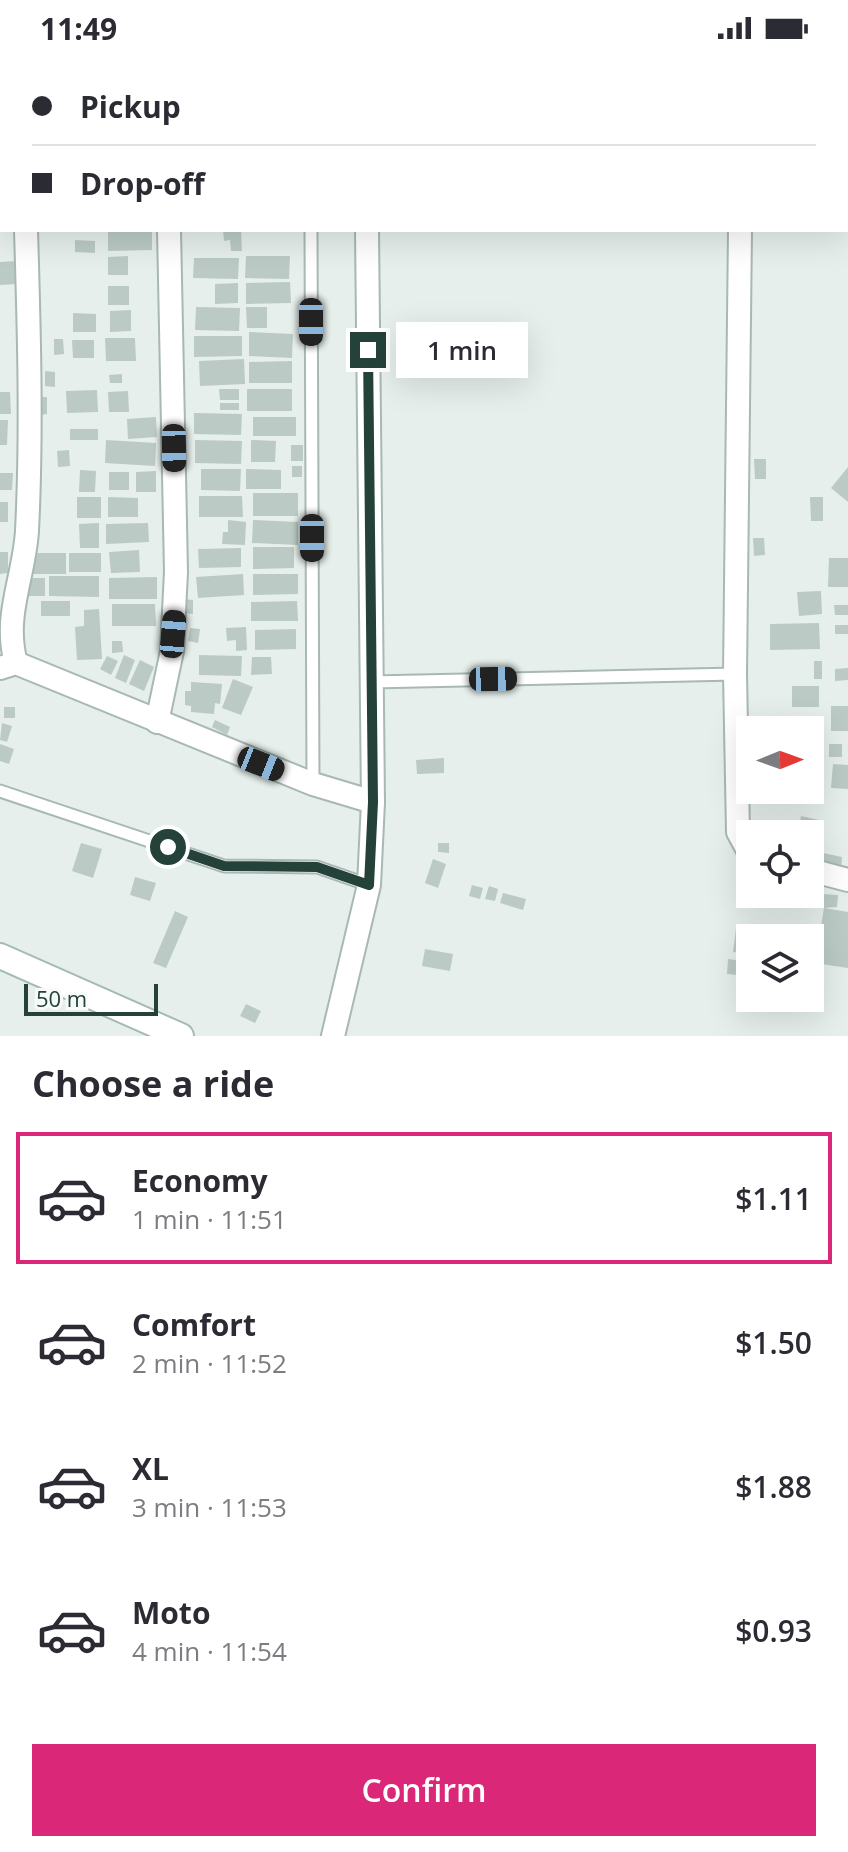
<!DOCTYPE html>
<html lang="en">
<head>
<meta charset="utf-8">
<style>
  :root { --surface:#fff; --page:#f7f7f7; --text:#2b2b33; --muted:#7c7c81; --line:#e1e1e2; --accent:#db2777 }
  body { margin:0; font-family:"Open Sans",sans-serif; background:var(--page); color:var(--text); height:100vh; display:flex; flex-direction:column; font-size:30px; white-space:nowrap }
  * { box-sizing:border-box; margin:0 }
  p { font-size:26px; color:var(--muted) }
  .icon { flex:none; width:44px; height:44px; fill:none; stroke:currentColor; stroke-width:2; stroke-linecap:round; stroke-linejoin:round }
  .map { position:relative; height:980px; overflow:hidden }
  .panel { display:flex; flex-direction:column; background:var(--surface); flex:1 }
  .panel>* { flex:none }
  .top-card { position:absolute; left:0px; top:0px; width:848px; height:176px; box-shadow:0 8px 32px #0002; display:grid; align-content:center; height:176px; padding:0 32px; background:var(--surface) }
  .needle { width:52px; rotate:89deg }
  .tools { position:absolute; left:736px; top:660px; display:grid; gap:16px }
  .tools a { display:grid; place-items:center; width:88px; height:88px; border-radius:0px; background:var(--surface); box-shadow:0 8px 32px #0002; font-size:40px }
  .scale { position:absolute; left:24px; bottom:20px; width:134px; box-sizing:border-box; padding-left:8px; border:4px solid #24423a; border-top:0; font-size:22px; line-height:28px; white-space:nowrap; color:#24423a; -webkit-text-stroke:6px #f7fbf9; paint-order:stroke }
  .end { position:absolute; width:36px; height:36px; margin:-18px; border:10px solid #24423a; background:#fff; box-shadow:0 0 0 4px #fff }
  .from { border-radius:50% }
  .bubble { position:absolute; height:56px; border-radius:0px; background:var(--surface); box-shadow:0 8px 32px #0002; font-size:26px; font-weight:600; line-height:56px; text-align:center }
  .car { position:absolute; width:24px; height:48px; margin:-24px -12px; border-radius:10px; box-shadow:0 0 6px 2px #0007; background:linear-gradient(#222 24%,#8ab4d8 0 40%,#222 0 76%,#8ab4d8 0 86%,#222 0) }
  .top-card b { display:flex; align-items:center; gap:28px; height:76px; font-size:30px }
  .top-card b+b { border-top:2px solid var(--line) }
  .top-card i { width:20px; height:20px; background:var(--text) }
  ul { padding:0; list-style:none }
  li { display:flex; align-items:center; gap:24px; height:132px; margin:0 16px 12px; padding:0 16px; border:4px solid transparent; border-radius:0px }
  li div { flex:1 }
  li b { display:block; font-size:30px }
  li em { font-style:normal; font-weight:600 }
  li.current { border-color:var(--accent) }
  li>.icon { width:72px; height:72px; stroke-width:1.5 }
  h2 { padding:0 32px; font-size:36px; line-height:96px }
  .button { display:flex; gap:16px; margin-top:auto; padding:16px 32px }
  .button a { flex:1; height:92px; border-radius:0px; background:var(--accent); color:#fff; font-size:32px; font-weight:600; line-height:92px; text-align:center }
  .status { display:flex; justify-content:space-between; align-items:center; height:56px; padding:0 40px; background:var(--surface); direction:ltr }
  .status svg { height:22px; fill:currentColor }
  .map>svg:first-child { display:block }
  .building { fill:#bbcac4 }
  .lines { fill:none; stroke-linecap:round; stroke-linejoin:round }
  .service-casing { stroke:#a8b8b2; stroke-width:15 }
  .minor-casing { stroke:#a8b8b2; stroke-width:26 }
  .secondary-casing { stroke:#a4bbb3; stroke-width:28 }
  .service { stroke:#fff; stroke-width:11 }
  .minor { stroke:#fff; stroke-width:22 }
  .secondary { stroke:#fff; stroke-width:24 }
  .route { stroke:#24423a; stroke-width:10 }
</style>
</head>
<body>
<div class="status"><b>11:49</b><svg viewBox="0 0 49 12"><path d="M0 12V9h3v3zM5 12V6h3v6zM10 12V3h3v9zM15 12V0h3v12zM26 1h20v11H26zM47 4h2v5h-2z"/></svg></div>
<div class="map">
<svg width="848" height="980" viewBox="0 0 848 980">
  <rect width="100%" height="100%" fill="#e6efeb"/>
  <g class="building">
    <polygon points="108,174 152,174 152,194 108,195"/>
    <polygon points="223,174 241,174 242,195 231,195 230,184 224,185"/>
    <polygon points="75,184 95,185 95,197 75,196"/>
    <polygon points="128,200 128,219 108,219 108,201"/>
    <polygon points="246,200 290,200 289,223 245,222"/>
    <polygon points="194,202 239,202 238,223 193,222"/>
    <polygon points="16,205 17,228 0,229 0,206"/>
    <polygon points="290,226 291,247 246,248 246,227"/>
    <polygon points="238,227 238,247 215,248 215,228"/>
    <rect x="108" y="230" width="21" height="19"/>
    <polygon points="196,251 240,252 239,275 195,274"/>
    <polygon points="246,251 267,251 267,272 247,272"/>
    <polygon points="131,254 131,275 110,276 110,255"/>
    <polygon points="73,257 96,258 96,276 73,276"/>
    <polygon points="249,276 293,278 292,302 249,300"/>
    <polygon points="194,280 242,280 242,300 194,301"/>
    <polygon points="105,282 135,282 136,305 106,305"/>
    <polygon points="54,283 63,283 64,298 54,299"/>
    <polygon points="72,284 94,284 94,302 73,302"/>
    <polygon points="244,303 245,328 200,330 199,305"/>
    <polygon points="292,305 292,327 249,327 249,306"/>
    <polygon points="45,315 55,316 55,331 45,330"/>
    <polygon points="122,318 122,327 110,327 109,319"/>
    <polygon points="219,333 239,333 239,344 220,344"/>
    <rect x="247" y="333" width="45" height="22"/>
    <polygon points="97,334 98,356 67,357 66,335"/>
    <polygon points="128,335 129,356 109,356 108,336"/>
    <polygon points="0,336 10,336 11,358 0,358"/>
    <polygon points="40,341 47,341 47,358 41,359"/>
    <rect x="220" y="347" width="19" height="7"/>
    <polygon points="194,357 242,358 241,379 194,378"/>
    <polygon points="156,361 157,381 128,383 127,363"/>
    <rect x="253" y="361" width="43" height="19"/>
    <polygon points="0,364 8,364 7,389 0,389"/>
    <rect x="70" y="373" width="28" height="11"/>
    <polygon points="106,384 156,387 155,410 105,407"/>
    <polygon points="195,384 242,385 241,408 195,407"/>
    <polygon points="251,384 276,385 275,406 251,406"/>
    <rect x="291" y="389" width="12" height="16"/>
    <polygon points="69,394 70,410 58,411 57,395"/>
    <polygon points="754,403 766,403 766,423 755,423"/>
    <rect x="292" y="410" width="10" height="11"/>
    <polygon points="848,411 848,446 831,432"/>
    <polygon points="201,413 241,413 240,435 201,434"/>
    <polygon points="246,413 281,414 281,433 246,433"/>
    <polygon points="80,414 96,415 95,436 79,436"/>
    <polygon points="156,415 156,436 136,436 136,416"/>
    <rect x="109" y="416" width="20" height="18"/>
    <polygon points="0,417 13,417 12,434 0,434"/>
    <rect x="253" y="437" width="45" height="23"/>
    <polygon points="199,440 242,440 243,461 199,461"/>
    <rect x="77" y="441" width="24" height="21"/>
    <polygon points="108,441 138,442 138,461 108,461"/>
    <polygon points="810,441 823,441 823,465 811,465"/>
    <rect x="0" y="446" width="8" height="20"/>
    <polygon points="228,464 246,466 245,489 222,488 223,476 228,476"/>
    <polygon points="253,464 298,466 298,489 252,487"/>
    <polygon points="99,467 99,492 80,492 79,468"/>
    <polygon points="148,467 149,486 106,488 106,468"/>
    <polygon points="753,482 764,482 765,499 754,500"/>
    <polygon points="253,491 294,491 294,512 253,513"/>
    <polygon points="241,492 241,511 199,512 198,493"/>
    <polygon points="139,494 140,516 111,517 109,496"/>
    <polygon points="0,496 8,496 8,517 0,518"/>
    <rect x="32" y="497" width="34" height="21"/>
    <rect x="69" y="497" width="32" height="19"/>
    <polygon points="829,502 848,502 848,531 828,531"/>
    <polygon points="243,518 244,539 198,542 196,521"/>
    <polygon points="253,518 298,518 298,538 253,539"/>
    <polygon points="49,520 99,520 99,541 49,540"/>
    <polygon points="157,521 157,543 109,543 109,522"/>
    <rect x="29" y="522" width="16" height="18"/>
    <polygon points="821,535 822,558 799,560 797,536"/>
    <polygon points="183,543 193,544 193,558 183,557"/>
    <rect x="41" y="545" width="29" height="15"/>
    <polygon points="297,545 298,565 251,565 251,546"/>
    <polygon points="112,548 155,548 156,570 112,570"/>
    <polygon points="834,549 848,549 848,559 835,559"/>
    <polygon points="99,553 102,603 77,604 75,571 84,570 84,554"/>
    <polygon points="819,567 820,593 770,594 770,568"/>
    <rect x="835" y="569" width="13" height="9"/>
    <polygon points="246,571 247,594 236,595 236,584 227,585 226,572"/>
    <polygon points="190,572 200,573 198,587 188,585"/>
    <polygon points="296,573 296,593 255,594 255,574"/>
    <polygon points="112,585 122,585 123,596 112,597"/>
    <polygon points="124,599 135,604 126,627 115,622"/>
    <polygon points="199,599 242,600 241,620 199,619"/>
    <polygon points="107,600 118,605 111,619 100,613"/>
    <polygon points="252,601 271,601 272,618 251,619"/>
    <polygon points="140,604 154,611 144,635 129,628"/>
    <rect x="814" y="605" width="8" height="18"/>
    <polygon points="848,612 848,624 835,625 835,613"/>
    <polygon points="233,623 253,631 241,659 222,652"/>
    <polygon points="191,626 222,628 220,648 215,647 214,658 191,656 191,650 185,649 185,635 191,635"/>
    <rect x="792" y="630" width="27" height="21"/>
    <rect x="831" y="650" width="17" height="25"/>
    <rect x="4" y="651" width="11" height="11"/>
    <polygon points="799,662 822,662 822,685 810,685 810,674 799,674"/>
    <polygon points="215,664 230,671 227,679 212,671"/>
    <polygon points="2,667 12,670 7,686 0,684"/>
    <polygon points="0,688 14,693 9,708 0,705"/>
    <rect x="829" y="688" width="13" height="13"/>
    <polygon points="444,702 444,717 417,718 416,704"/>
    <polygon points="833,708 848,709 848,733 831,732"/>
    <polygon points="801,760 819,764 813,797 810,796 810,778 798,778"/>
    <polygon points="81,787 102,793 93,822 72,815"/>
    <polygon points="438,787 449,787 449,797 438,796"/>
    <polygon points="823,797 842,801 841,812 821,809"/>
    <polygon points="433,803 446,808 438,832 425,827"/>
    <polygon points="135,821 156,827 150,845 130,839"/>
    <polygon points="472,829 483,832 480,843 469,840"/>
    <polygon points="489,830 498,833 495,845 485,843"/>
    <polygon points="503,837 526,843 523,854 500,847"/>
    <polygon points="804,838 820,838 819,848 803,847"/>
    <polygon points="822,838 838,839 837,851 824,852 848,856 848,912 815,907 824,852"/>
    <polygon points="175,855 188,861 166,912 153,907"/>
    <polygon points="736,872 761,875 760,882 750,882 750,898 733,896"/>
    <polygon points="425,893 453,898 450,915 422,910"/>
    <polygon points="728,903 750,906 750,920 727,918"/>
    <polygon points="246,948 261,955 255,967 240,960"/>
  </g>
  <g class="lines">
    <g class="service-casing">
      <g id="service">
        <polyline points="311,0 311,2"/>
        <polyline points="311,174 313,728"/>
        <polyline points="372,626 735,618"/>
        <polyline points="0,735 224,810 317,811 369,829"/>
      </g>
    </g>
    <g class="minor-casing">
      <g id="minor">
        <polyline points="21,0 21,2"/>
        <polyline points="166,0 167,2"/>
        <polyline points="366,2 366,0"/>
        <polyline points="741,2 741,0"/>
        <polyline points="740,174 735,618 738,776 750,798"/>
        <path d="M16,607C3,560 24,522 27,475C32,375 29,274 26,174"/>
        <polyline points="0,612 16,607 313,728 373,746"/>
        <polyline points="157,666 172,595 176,516 169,174"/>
        <polyline points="810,814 848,824"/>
        <polyline points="333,980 369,829 373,746 367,174"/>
      </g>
    </g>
    <g class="secondary-casing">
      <polyline id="secondary" points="0,900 181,980"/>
    </g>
    <use href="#service" class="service"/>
    <use href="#minor" class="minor"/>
    <use href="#secondary" class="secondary"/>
  </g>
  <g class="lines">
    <polyline class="route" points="168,791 224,810 317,811 369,829 373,746 368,294"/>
  </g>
</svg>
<div class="tools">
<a><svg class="needle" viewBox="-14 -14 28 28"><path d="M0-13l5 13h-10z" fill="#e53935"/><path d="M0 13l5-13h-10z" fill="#7c7c81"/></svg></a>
<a><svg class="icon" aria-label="locate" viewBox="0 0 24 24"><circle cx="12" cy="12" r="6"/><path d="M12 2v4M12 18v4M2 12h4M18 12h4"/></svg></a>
<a><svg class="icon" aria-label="layers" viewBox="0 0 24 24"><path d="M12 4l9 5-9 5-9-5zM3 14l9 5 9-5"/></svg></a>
</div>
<div class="scale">50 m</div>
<i class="end from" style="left:168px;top:791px"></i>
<i class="end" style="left:368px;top:294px"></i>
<div class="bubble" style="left:396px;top:266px;width:132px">1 min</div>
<i class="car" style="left:311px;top:266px;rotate:180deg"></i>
<i class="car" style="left:174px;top:392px;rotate:179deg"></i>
<i class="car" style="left:312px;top:482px;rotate:180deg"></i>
<i class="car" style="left:173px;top:578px;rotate:5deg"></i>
<i class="car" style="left:493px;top:623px;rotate:89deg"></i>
<i class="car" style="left:261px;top:708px;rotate:112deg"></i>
<div class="top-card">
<b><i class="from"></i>Pickup</b>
<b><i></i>Drop-off</b>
</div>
</div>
<section class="panel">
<h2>Choose a ride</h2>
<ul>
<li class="current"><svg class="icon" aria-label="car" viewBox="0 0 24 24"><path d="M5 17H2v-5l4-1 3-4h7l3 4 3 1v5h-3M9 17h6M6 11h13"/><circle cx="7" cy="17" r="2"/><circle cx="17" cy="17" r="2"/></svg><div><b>Economy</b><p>1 min · 11:51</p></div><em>$1.11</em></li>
<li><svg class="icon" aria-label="car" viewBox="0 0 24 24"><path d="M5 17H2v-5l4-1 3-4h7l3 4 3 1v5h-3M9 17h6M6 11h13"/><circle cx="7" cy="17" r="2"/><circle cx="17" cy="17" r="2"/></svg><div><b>Comfort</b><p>2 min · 11:52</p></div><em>$1.50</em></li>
<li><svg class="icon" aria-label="car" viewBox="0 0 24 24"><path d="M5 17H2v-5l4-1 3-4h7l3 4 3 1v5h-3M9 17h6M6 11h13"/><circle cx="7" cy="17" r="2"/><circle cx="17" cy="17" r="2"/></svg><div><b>XL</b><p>3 min · 11:53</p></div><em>$1.88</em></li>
<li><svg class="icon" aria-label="car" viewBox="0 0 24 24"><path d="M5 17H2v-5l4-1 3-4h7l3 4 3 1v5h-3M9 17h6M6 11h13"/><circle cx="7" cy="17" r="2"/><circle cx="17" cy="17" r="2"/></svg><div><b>Moto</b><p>4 min · 11:54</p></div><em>$0.93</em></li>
</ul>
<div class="button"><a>Confirm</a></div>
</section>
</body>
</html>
